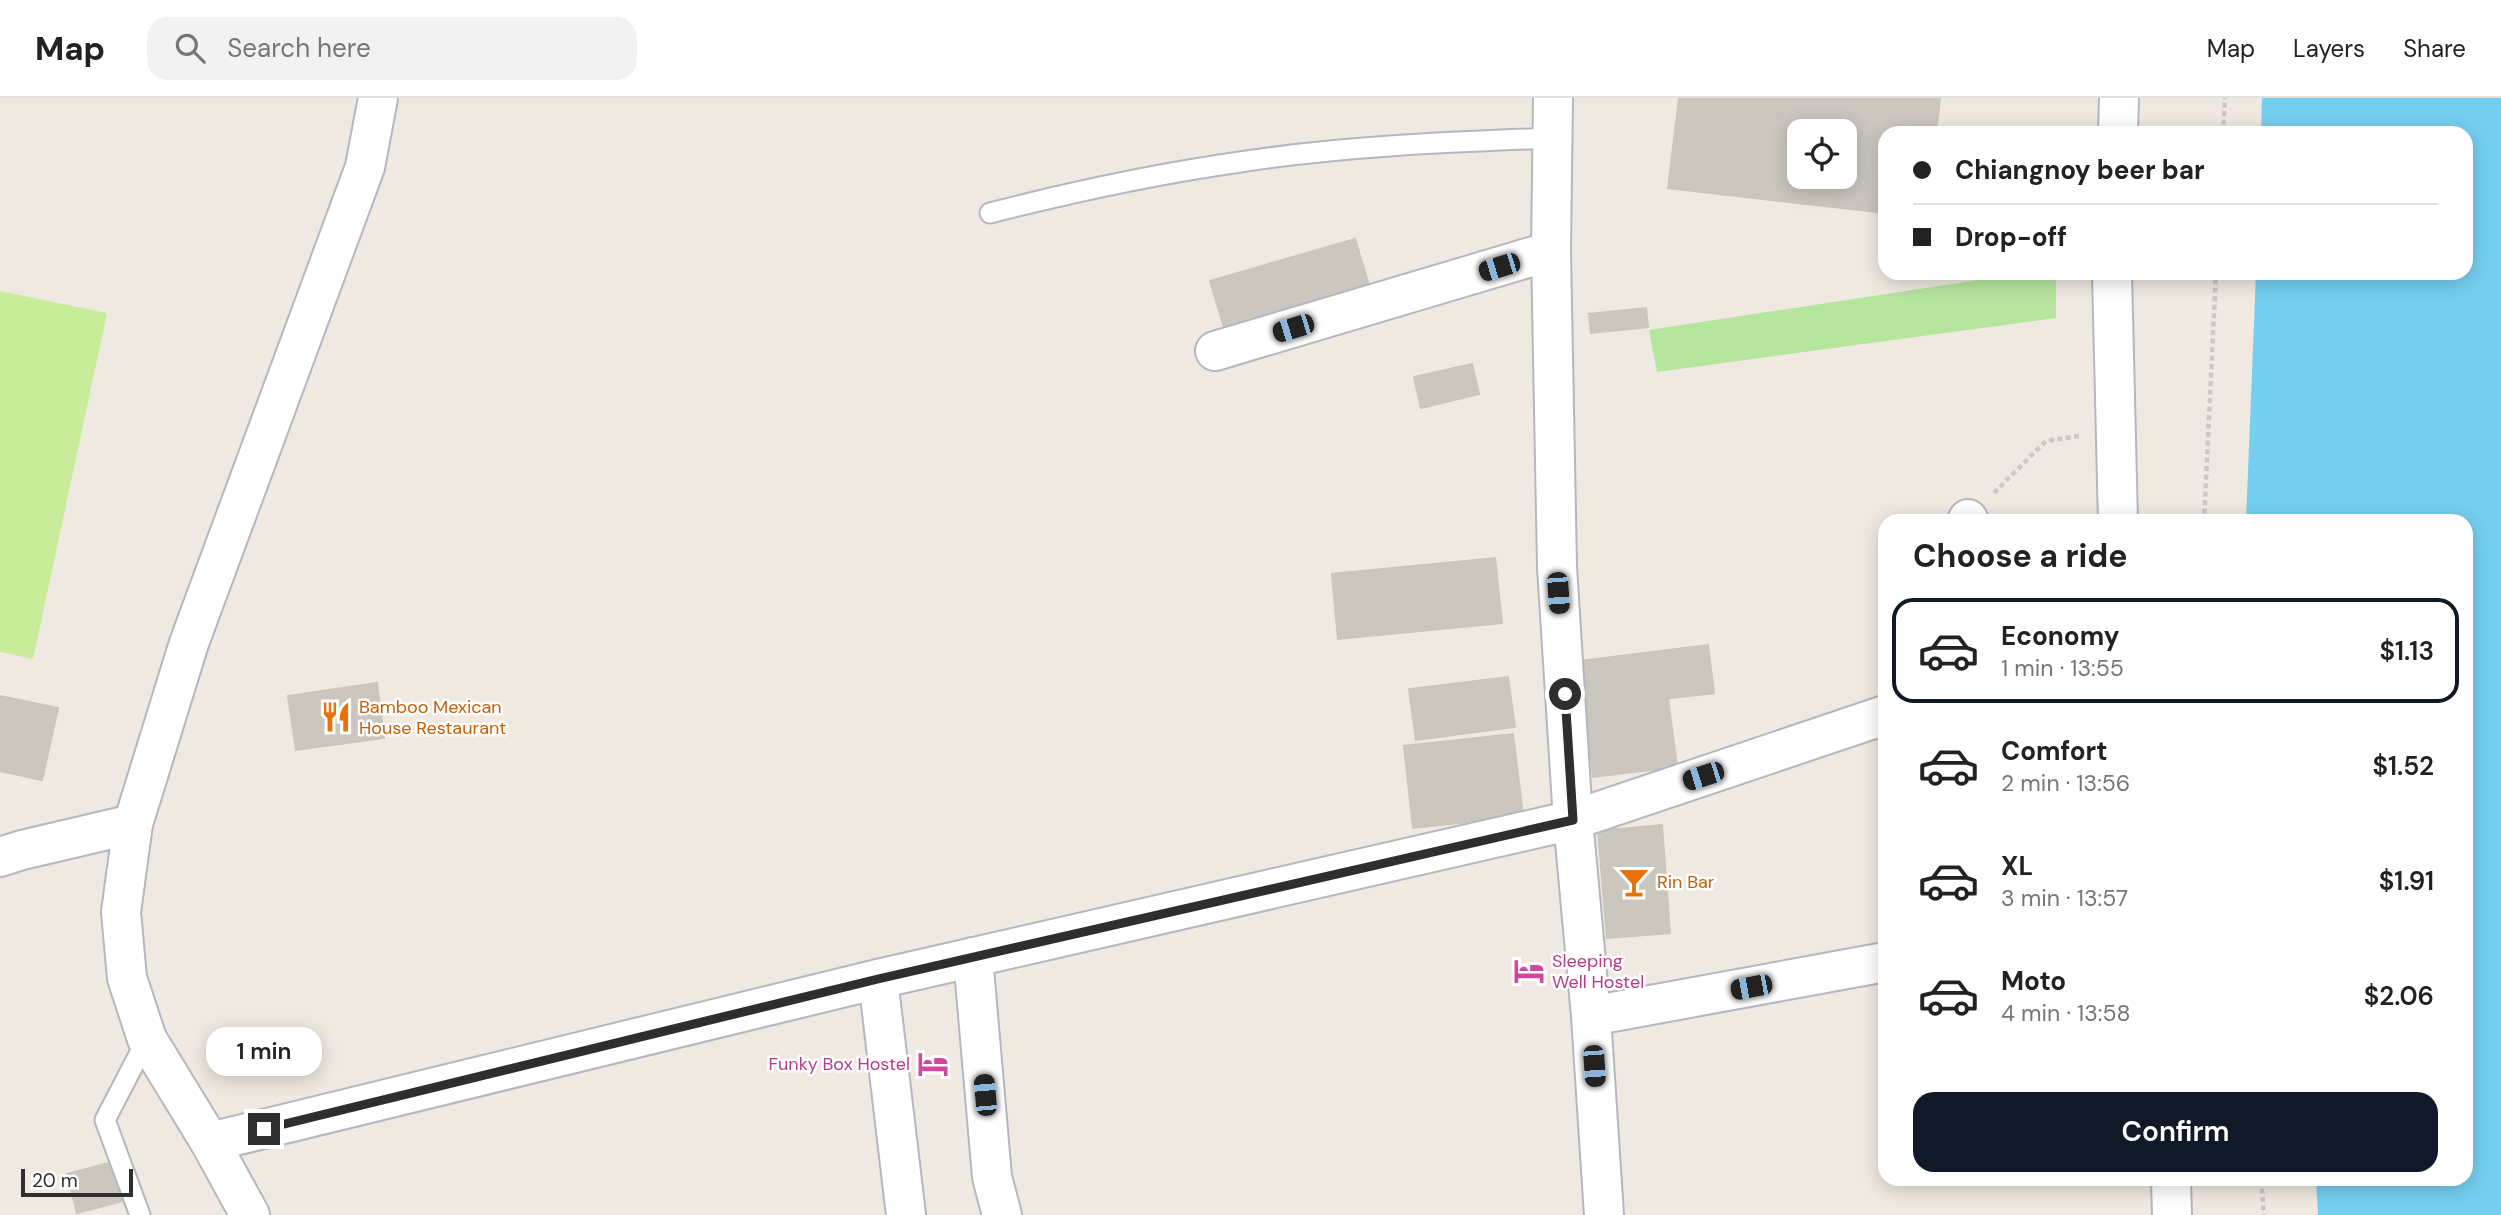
<!DOCTYPE html>
<html lang="en">
<head>
<meta charset="utf-8">
<style>
  :root { --surface:#fff; --page:#f2f2f2; --text:#222; --muted:#767676; --line:#e0e0e0; --accent:#111827 }
  body { margin:0; font-family:"DM Sans",sans-serif; background:var(--page); color:var(--text); height:100vh; display:flex; flex-direction:column; font-size:26px; white-space:nowrap }
  * { box-sizing:border-box; margin:0 }
  p { font-size:23px; color:var(--muted) }
  .icon { flex:none; width:38px; height:38px; fill:none; stroke:currentColor; stroke-width:2; stroke-linecap:round; stroke-linejoin:round }
  .map { position:relative; flex:1; overflow:hidden }
  .panel { position:absolute; left:1878px; top:416px; width:595px; height:672px; display:flex; flex-direction:column; background:var(--surface); border-radius:21px; box-shadow:0 4px 18px #0003 }
  .panel>* { flex:none }
  .guide { position:absolute; left:1878px; top:28px; width:595px; height:154px; border-radius:21px; box-shadow:0 4px 18px #0003; display:grid; align-content:center; height:154px; padding:0 35px; background:var(--surface) }
  .controls { position:absolute; left:1787px; top:21px; display:grid; gap:14px }
  .controls a { display:grid; place-items:center; width:70px; height:70px; border-radius:14px; background:var(--surface); box-shadow:0 4px 18px #0003; font-size:35px }
  .scale { position:absolute; left:21px; bottom:18px; width:112px; box-sizing:border-box; padding-left:7px; border:4px solid #2e2e2e; border-top:0; font-size:19px; line-height:24px; white-space:nowrap; color:#2e2e2e; -webkit-text-stroke:5px #fff; paint-order:stroke }
  .end { position:absolute; width:32px; height:32px; margin:-16px; border:9px solid #2e2e2e; background:#fff; box-shadow:0 0 0 4px #fff }
  .from { border-radius:50% }
  .bubble { position:absolute; height:49px; border-radius:21px; background:var(--surface); box-shadow:0 4px 18px #0003; font-size:23px; font-weight:600; line-height:49px; text-align:center }
  .car { position:absolute; width:21px; height:42px; margin:-21px -10px; border-radius:9px; box-shadow:0 0 5px 2px #0007; background:linear-gradient(#222 24%,#8ab4d8 0 40%,#222 0 76%,#8ab4d8 0 86%,#222 0) }
  .guide b { display:flex; align-items:center; gap:24px; height:66px; font-size:26px }
  .guide b+b { border-top:2px solid var(--line) }
  .guide i { width:18px; height:18px; background:var(--text) }
  ul { padding:0; list-style:none }
  li { display:flex; align-items:center; gap:21px; height:105px; margin:0 14px 10px; padding:0 21px; border:4px solid transparent; border-radius:21px }
  li div { flex:1 }
  li b { display:block; font-size:26px }
  li em { font-style:normal; font-weight:600 }
  li.on { border-color:var(--accent) }
  li>.icon { width:63px; height:63px; stroke-width:1.5 }
  h2 { padding:0 35px; font-size:32px; line-height:84px }
  .action { display:flex; gap:14px; margin-top:auto; padding:14px 35px }
  .action a { flex:1; height:80px; border-radius:21px; background:var(--accent); color:#fff; font-size:28px; font-weight:600; line-height:80px; text-align:center }
  header { display:flex; align-items:center; gap:42px; box-sizing:border-box; height:98px; padding:0 35px; background:var(--surface); border-bottom:2px solid var(--line) }
  header strong { font-size:33px }
  nav { display:flex; gap:38px; margin-inline-start:auto; font-size:24px }
  .search { width:490px; height:63px; background:var(--page); display:flex; align-items:center; gap:18px; box-sizing:border-box; padding:0 24px; border-radius:21px; color:var(--muted); font-size:26px }
  .map>svg:first-child { display:block }
  .green { fill:#b6e59e }
  .pitch { fill:#c9ec9a }
  .water { fill:#75cff0 }
  .building { fill:#cbc7bf; stroke:#cbc5ba; stroke-width:2; fill-rule:evenodd }
  .lines { fill:none; stroke-linecap:round; stroke-linejoin:round }
  .lane-casing { stroke:#b4b7c1; stroke-width:23 }
  .street-casing { stroke:#b4b7c1; stroke-width:42 }
  .secondary-casing { stroke:#b4b7c1; stroke-width:42 }
  .path { stroke:#c9c9c9; stroke-width:4.5; stroke-dasharray:5 3.5; stroke-linecap:butt }
  .lane { stroke:#fff; stroke-width:19 }
  .street { stroke:#fff; stroke-width:38 }
  .secondary { stroke:#fff; stroke-width:38 }
  .route { stroke:#2e2e2e; stroke-width:9 }
  .labels { text-anchor:middle; stroke-width:5; stroke-linejoin:round; paint-order:stroke }
  .food-label { font-size:18px; fill:#c56008; stroke:#fff; text-anchor:start }
  .hotel-label { font-size:18px; fill:#b23c85; stroke:#fff; text-anchor:start }
</style>
</head>
<body>
<header>
<strong>Map</strong>
<div class="search"><svg class="icon" aria-label="search" viewBox="0 0 24 24"><circle cx="10" cy="10" r="6"/><path d="M15 15l6 6"/></svg>Search here</div>
<nav><a>Map</a><a>Layers</a><a>Share</a></nav>
</header>
<div class="map">
<svg width="2501" height="1117" viewBox="0 0 2501 1117">
  <rect width="100%" height="100%" fill="#efe9e1"/>
  <polygon class="green" points="2024,175 2056,175 2056,220 1657,274 1649,232"/>
  <polygon class="pitch" points="0,193 107,215 33,561 0,554"/>
  <polygon class="water" points="2262,0 2501,0 2501,1117 2318,1117 2316,1082 2466,1082 2466,424 2246,423 2256,175 2466,175 2466,35 2261,35"/>
  <g class="building">
    <path d="M1679,0H1940L1936,35H1885V115L1668,90ZM1799,33H1844V79H1799Z"/>
    <polygon points="1355,141 1372,197 1227,239 1210,183"/>
    <polygon points="1646,210 1648,229 1591,235 1589,216"/>
    <polygon points="1472,266 1479,296 1421,310 1414,279"/>
    <polygon points="1495,460 1502,525 1338,541 1332,476"/>
    <polygon points="1708,547 1714,595 1585,610 1579,563"/>
    <polygon points="1508,579 1515,629 1416,642 1409,591"/>
    <polygon points="377,585 384,640 296,652 288,598"/>
    <polygon points="0,598 58,610 42,682 0,673"/>
    <polygon points="1668,600 1677,669 1593,679 1585,610"/>
    <polygon points="1513,636 1523,718 1413,730 1404,648"/>
    <polygon points="1662,727 1670,835 1607,840 1598,733"/>
    <polygon points="120,1062 130,1101 77,1115 67,1076"/>
  </g>
  <g class="lines">
    <g class="lane-casing">
      <g id="lane">
        <path d="M990,115C1072,94 1156,76 1240,64C1344,48 1449,44 1554,40"/>
        <polyline points="140,1117 105,1022 147,941"/>
      </g>
    </g>
    <g class="street-casing">
      <g id="street">
        <polyline points="2118,35 2119,0"/>
        <polyline points="2112,175 2118,424"/>
        <polyline points="1215,253 1551,153"/>
        <polyline points="1967,424 1968,421"/>
        <polyline points="0,759 22,752 133,726"/>
        <polyline points="973,859 992,1079 1002,1117"/>
        <polyline points="878,881 906,1117"/>
        <polyline points="1591,918 1885,864"/>
        <polyline points="210,1044 878,881 1573,722 1885,617"/>
        <polyline points="2171,1082 2172,1117"/>
        <polyline points="250,1117 210,1044 147,941 127,880 121,814 133,726 189,545 365,69 378,0"/>
      </g>
    </g>
    <g class="secondary-casing">
      <polyline id="secondary" points="1553,0 1551,153 1557,469 1573,722 1591,918 1604,1117"/>
    </g>
    <g class="path">
      <polyline points="2223,35 2225,0"/>
      <polyline points="1994,395 2046,343 2079,338"/>
      <polyline points="2204,424 2216,175"/>
      <polyline points="2261,1082 2264,1117"/>
    </g>
    <use href="#lane" class="lane"/>
    <use href="#street" class="street"/>
    <use href="#secondary" class="secondary"/>
  </g>
  <g class="lines">
    <polyline class="route" points="264,1031 878,881 1573,722 1565,596"/>
  </g>
  <defs>
    <g id="restaurant-bare" transform="scale(2.415)"><path d="M-5-6h1v4h1v-4h1v4h1v-4h1v5L-1.5 .5V6h-2V.5L-5-1ZM5-6V6H3V1.5H1.5Q1.5-4 5-6Z" fill="#e8710a" stroke="#fff" stroke-width="2.5" paint-order="stroke"/></g>
    <g id="bar-bare" transform="scale(2.415)"><path d="M-6-5H6L.8 .8V4.5H3.5V6h-7V4.5H-.8V.8Z" fill="#e8710a" stroke="#fff" stroke-width="2.5" paint-order="stroke"/></g>
    <g id="hotel-bare" transform="scale(2.415)"><path d="M-6-4.5h1.5V1H6V5H4.5V3h-9V5H-6ZM-4 0a1.8 1.8 0 1 1 3.6 0ZM.5 0V-2.5h3Q6-2.5 6 0Z" fill="#d1479c" stroke="#fff" stroke-width="2.5" paint-order="stroke"/></g>
  </defs>
  <g fill-rule="evenodd">
    <use href="#restaurant-bare" x="336" y="619"/>
    <use href="#bar-bare" x="1634" y="784"/>
    <use href="#hotel-bare" x="1529" y="873"/>
    <use href="#hotel-bare" x="933" y="966"/>
  </g>
  <g class="labels">
    <g class="food-label">
      <text x="359" y="615">Bamboo Mexican<tspan x="359" dy="21">House Restaurant</tspan></text>
      <text x="1657" y="790">Rin Bar</text>
    </g>
    <g class="hotel-label">
      <text x="1552" y="869">Sleeping<tspan x="1552" dy="21">Well Hostel</tspan></text>
      <text x="910" y="972" text-anchor="end">Funky Box Hostel</text>
    </g>
  </g>
</svg>
<div class="controls">
<a><svg class="icon" aria-label="locate" viewBox="0 0 24 24"><circle cx="12" cy="12" r="6"/><path d="M12 2v4M12 18v4M2 12h4M18 12h4"/></svg></a>
</div>
<div class="scale">20 m</div>
<i class="end from" style="left:1565px;top:596px"></i>
<i class="end" style="left:264px;top:1031px"></i>
<div class="bubble" style="left:206px;top:929px;width:116px">1 min</div>
<i class="car" style="left:1499px;top:169px;rotate:253deg"></i>
<i class="car" style="left:1293px;top:230px;rotate:253deg"></i>
<i class="car" style="left:1558px;top:495px;rotate:176deg"></i>
<i class="car" style="left:1703px;top:678px;rotate:252deg"></i>
<i class="car" style="left:1751px;top:889px;rotate:259deg"></i>
<i class="car" style="left:1594px;top:968px;rotate:176deg"></i>
<i class="car" style="left:985px;top:997px;rotate:355deg"></i>
<div class="guide">
<b><i class="from"></i>Chiangnoy beer bar</b>
<b><i></i>Drop-off</b>
</div>
<section class="panel">
<h2>Choose a ride</h2>
<ul>
<li class="on"><svg class="icon" aria-label="car" viewBox="0 0 24 24"><path d="M5 17H2v-5l4-1 3-4h7l3 4 3 1v5h-3M9 17h6M6 11h13"/><circle cx="7" cy="17" r="2"/><circle cx="17" cy="17" r="2"/></svg><div><b>Economy</b><p>1 min · 13:55</p></div><em>$1.13</em></li>
<li><svg class="icon" aria-label="car" viewBox="0 0 24 24"><path d="M5 17H2v-5l4-1 3-4h7l3 4 3 1v5h-3M9 17h6M6 11h13"/><circle cx="7" cy="17" r="2"/><circle cx="17" cy="17" r="2"/></svg><div><b>Comfort</b><p>2 min · 13:56</p></div><em>$1.52</em></li>
<li><svg class="icon" aria-label="car" viewBox="0 0 24 24"><path d="M5 17H2v-5l4-1 3-4h7l3 4 3 1v5h-3M9 17h6M6 11h13"/><circle cx="7" cy="17" r="2"/><circle cx="17" cy="17" r="2"/></svg><div><b>XL</b><p>3 min · 13:57</p></div><em>$1.91</em></li>
<li><svg class="icon" aria-label="car" viewBox="0 0 24 24"><path d="M5 17H2v-5l4-1 3-4h7l3 4 3 1v5h-3M9 17h6M6 11h13"/><circle cx="7" cy="17" r="2"/><circle cx="17" cy="17" r="2"/></svg><div><b>Moto</b><p>4 min · 13:58</p></div><em>$2.06</em></li>
</ul>
<div class="action"><a>Confirm</a></div>
</section>
</div>
</body>
</html>
